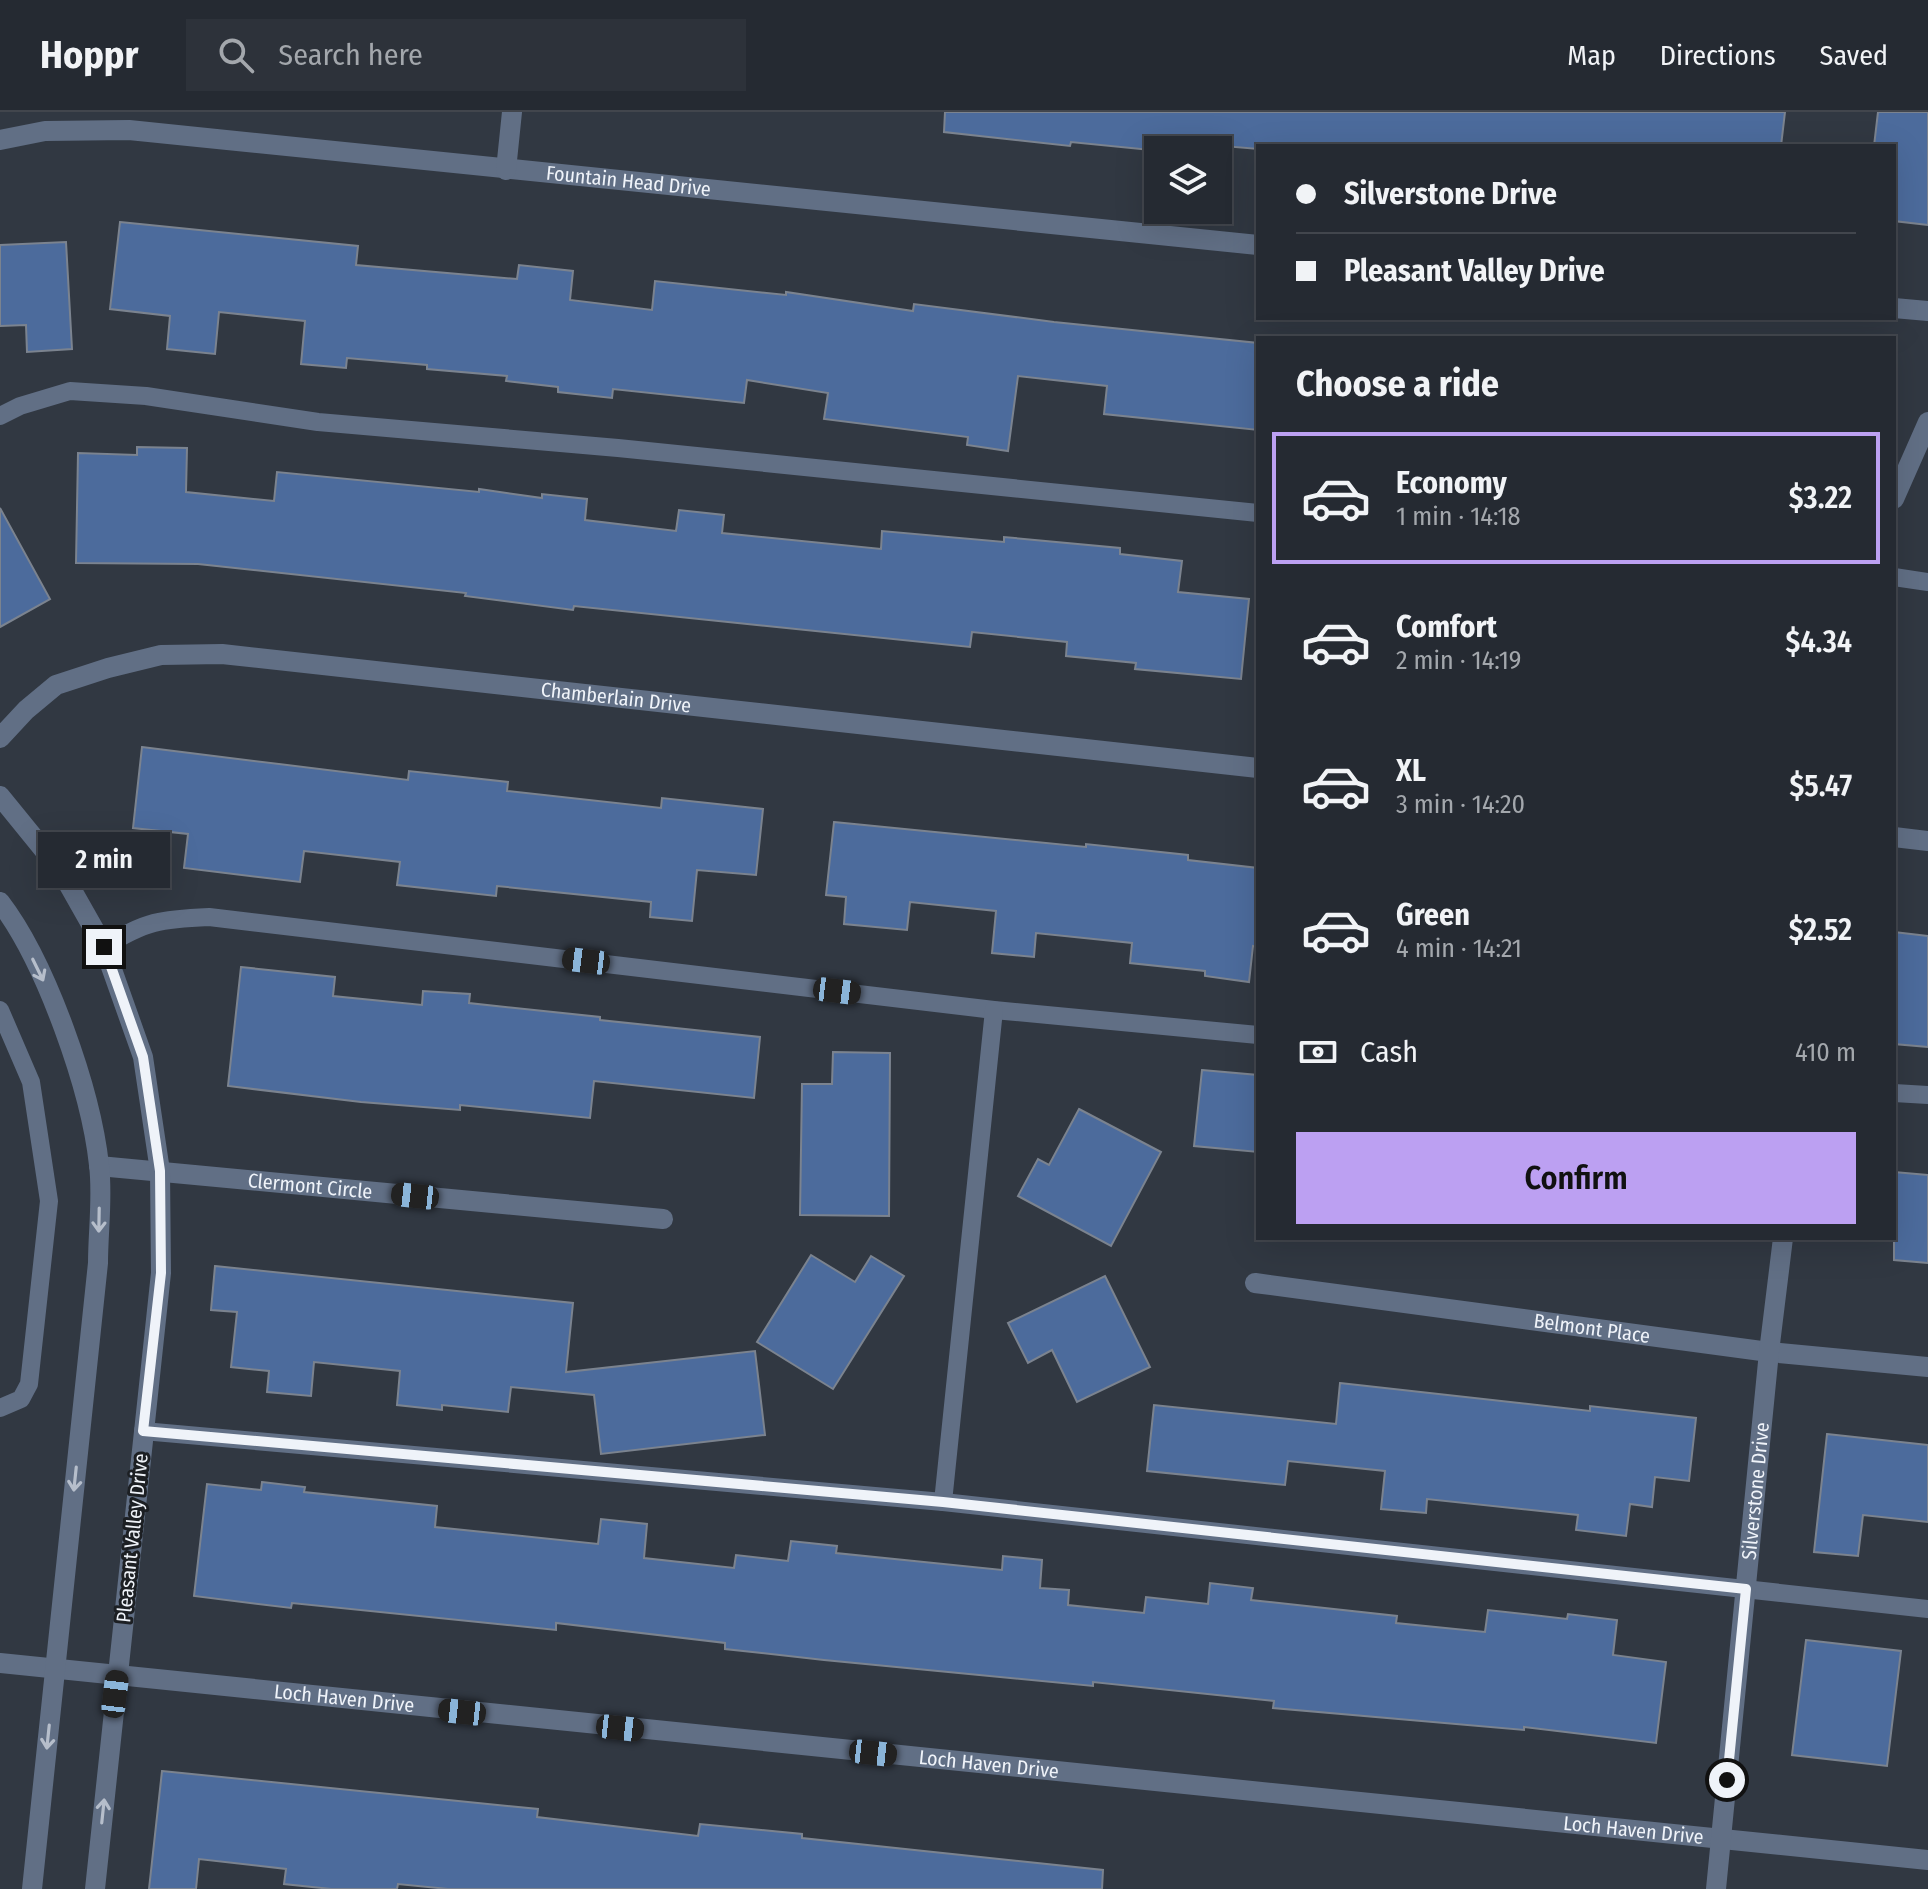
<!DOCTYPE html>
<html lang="en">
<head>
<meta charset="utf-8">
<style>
  :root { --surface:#252a32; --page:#2d323a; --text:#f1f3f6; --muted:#a3a7ac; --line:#42464d; --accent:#bca0f2 }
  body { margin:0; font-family:"Fira Sans Condensed",sans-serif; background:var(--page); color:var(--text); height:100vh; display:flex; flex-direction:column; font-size:30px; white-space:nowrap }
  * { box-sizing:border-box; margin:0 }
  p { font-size:26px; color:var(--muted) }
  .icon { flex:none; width:44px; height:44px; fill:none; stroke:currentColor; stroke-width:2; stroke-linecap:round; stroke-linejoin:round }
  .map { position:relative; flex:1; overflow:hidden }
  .panel { position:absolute; left:1256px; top:224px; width:640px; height:904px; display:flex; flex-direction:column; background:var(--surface); border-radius:0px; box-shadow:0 8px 32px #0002,0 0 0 2px var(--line) }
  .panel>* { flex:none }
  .top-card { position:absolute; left:1256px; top:32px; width:640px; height:176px; border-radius:0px; box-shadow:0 8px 32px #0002,0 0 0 2px var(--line); display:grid; align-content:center; height:176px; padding:0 40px; background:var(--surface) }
  .fabs { position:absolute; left:1144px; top:24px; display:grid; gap:16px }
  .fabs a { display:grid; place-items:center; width:88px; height:88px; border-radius:0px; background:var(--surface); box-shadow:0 8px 32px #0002,0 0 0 2px var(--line); font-size:40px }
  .end { position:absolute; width:36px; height:36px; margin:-18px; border:10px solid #eff3f9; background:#111; box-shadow:0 0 0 4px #111 }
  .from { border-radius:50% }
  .bubble { position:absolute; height:56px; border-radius:0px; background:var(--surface); box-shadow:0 8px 32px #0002,0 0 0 2px var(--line); font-size:26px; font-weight:600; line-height:56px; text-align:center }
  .car { position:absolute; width:24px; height:48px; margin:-24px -12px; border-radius:10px; box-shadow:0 0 6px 2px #0007; background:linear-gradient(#222 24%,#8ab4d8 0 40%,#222 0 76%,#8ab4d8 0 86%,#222 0) }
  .top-card b { display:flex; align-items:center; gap:28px; height:76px; font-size:30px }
  .top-card b+b { border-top:2px solid var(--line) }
  .top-card i { width:20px; height:20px; background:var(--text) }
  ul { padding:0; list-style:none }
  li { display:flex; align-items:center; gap:24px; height:132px; margin:0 16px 12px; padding:0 24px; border:4px solid transparent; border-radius:0px }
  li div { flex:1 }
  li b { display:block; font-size:30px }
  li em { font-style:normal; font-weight:600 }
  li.current { border-color:var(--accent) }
  li>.icon { width:72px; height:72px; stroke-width:1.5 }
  h2 { padding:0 40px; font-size:36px; line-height:96px }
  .pay { display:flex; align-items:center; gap:20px; height:88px; padding:0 40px; font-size:30px }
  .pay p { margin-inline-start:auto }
  .button { display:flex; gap:16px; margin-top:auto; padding:16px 40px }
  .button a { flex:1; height:92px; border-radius:0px; background:var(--accent); color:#111; font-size:32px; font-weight:600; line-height:92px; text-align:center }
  header { display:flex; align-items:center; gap:48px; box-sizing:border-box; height:112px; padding:0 40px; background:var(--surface); border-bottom:2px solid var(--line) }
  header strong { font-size:38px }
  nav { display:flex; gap:44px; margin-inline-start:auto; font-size:28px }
  .search { width:560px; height:72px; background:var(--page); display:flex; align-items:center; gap:20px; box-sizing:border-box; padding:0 28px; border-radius:0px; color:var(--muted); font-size:30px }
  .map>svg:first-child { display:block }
  .building { fill:#4c6b9c; stroke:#7b838f; stroke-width:2 }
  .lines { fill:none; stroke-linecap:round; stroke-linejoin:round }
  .service { stroke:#616f85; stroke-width:18 }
  .minor { stroke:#616f85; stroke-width:20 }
  .tertiary { stroke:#616f85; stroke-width:20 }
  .oneway { stroke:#b6becb }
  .route { stroke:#eff3f9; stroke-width:10 }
  .labels { text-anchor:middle; stroke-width:6; stroke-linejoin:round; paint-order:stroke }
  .street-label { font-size:20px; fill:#eff3f9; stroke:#1c1f23 }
</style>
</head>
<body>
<header>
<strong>Hoppr</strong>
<div class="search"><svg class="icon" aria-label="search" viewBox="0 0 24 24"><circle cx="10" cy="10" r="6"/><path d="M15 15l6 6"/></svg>Search here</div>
<nav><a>Map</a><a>Directions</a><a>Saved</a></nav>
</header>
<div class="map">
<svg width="1928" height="1777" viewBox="0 0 1928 1777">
  <rect width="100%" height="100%" fill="#313842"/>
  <g class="building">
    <polygon points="945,0 1785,0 1781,34 1258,34 1258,37 1200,32 1199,38 1151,38 1071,30 1070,34 944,20"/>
    <polygon points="1878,0 1928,0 1928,113 1894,109 1894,34 1874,34"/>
    <polygon points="120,110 358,134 356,153 517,167 519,153 573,159 570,188 652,198 655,169 786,183 786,180 913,199 914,192 1054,210 1258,231 1258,318 1104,302 1107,274 1018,264 1008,339 967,333 968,325 824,307 828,281 747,268 744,291 613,277 612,286 558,280 558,275 506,269 507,264 427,257 427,253 347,246 346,256 301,252 305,209 219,200 215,242 167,237 170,204 110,197"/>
    <polygon points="66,130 72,237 27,240 26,213 0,214 0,133"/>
    <polygon points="137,335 187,336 186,380 274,389 277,360 479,380 479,377 542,386 542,382 587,387 585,408 676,419 679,398 724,403 722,421 881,437 882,419 1004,430 1004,425 1120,436 1120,442 1182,449 1178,480 1249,487 1241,567 1135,557 1136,551 1066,544 1067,530 972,520 970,535 574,494 573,498 465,484 466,481 198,452 76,451 78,341 137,343"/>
    <polygon points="0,396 50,487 0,515"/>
    <polygon points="142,635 408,668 409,659 508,670 507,679 661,696 662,686 763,697 756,763 697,758 692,809 650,805 651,790 497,774 496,784 397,773 400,750 304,739 300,770 184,756 188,722 133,716"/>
    <polygon points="834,710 1086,735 1086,732 1188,743 1188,748 1258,756 1258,835 1253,834 1249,870 1205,864 1205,859 1130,851 1132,831 1036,821 1034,845 992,841 996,799 910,790 907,818 844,812 846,785 826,783"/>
    <polygon points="1894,820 1928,824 1928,935 1894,932"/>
    <polygon points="241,855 335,865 333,884 422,893 423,879 470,882 469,891 600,905 600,908 760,925 754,986 594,969 590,1006 460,993 460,998 361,990 228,974"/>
    <polygon points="833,940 890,941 889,1104 800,1103 802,972 832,972"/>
    <polygon points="1202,958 1258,963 1258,1040 1194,1034"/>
    <polygon points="1079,997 1161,1040 1111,1134 1018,1084 1038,1047 1049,1053"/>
    <polygon points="1894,1060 1928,1063 1928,1151 1894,1148"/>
    <polygon points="811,1143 855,1170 871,1144 904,1164 833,1277 757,1230"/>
    <polygon points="215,1154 573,1191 566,1260 755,1239 765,1323 601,1342 594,1283 511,1275 508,1300 442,1293 442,1298 397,1293 400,1259 314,1250 311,1284 267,1280 269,1259 231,1255 237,1200 211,1198"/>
    <polygon points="1105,1164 1150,1255 1077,1290 1052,1238 1028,1251 1008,1211"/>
    <polygon points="1340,1271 1590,1299 1590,1294 1696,1306 1689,1369 1655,1365 1652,1395 1630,1392 1626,1424 1576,1418 1578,1403 1427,1387 1426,1401 1381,1397 1385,1359 1288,1349 1285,1373 1147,1359 1154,1293 1336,1312"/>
    <polygon points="1827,1322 1928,1333 1928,1410 1863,1403 1858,1444 1814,1440"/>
    <polygon points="262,1370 305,1375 304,1380 437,1394 435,1415 598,1432 601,1407 647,1412 644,1446 734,1456 736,1443 788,1449 791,1429 837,1434 836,1441 1002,1458 1003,1444 1042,1448 1040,1476 1069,1478 1068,1493 1144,1501 1146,1485 1208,1492 1210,1471 1253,1476 1251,1488 1397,1504 1396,1511 1485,1520 1488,1498 1567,1507 1568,1502 1617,1508 1613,1543 1666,1550 1656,1631 1524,1615 1524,1618 1273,1596 1274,1589 1093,1570 1093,1574 824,1548 725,1537 725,1531 556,1511 556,1518 292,1491 291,1496 194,1484 207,1372 261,1378"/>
    <polygon points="1806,1528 1901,1539 1887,1654 1792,1643"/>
    <polygon points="162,1659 538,1697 537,1705 698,1724 700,1712 802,1722 802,1726 1103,1758 1102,1777 448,1777 398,1772 397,1777 331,1777 284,1772 286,1757 199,1747 196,1777 149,1777"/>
  </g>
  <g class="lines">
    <g class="service">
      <polyline points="0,304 20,294 70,279 146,284 318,310 618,336 1258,401"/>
      <polyline points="1894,465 1928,470"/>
      <path d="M104,835C145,809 161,807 209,805L994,898L1258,923"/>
      <polyline points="0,898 31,970 49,1089 29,1272 21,1287 0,1296"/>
      <polyline points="1894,981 1928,983"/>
      <polyline points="143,1319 943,1390 1928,1497"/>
      <polyline points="943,1390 994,898"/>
    </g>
    <g class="minor">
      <path id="s1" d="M0,28L45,19L129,18L1258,133"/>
      <polyline points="506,58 512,0"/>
      <polyline points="1894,196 1928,199"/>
      <polyline points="1894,387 1928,310"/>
      <path id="s2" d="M0,626L26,598L56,573L108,556L161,543L222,542L1258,656"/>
      <polyline points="1894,725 1928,729"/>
      <path id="s3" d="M99,1054L663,1107"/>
      <path id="s4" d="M1255,1171L1769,1240L1928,1255"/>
      <path id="s5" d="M0,1551L1928,1748"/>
      <path id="s6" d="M1716,1777L1769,1240L1783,1126"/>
    </g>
    <g class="tertiary">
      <polyline points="0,684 61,759 104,835 143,945 160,1059 161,1161 95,1777"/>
      <path d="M0,790C46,850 91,978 99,1053C103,1085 98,1119 98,1151L32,1777"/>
    </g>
  </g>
  <defs><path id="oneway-shaft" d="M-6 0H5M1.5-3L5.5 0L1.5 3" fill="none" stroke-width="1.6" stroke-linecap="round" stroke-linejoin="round" transform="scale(2)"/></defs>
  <g class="oneway">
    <use href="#oneway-shaft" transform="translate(38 858) rotate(64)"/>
    <use href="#oneway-shaft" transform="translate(99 1108) rotate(91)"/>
    <use href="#oneway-shaft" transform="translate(75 1367) rotate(96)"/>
    <use href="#oneway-shaft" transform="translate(48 1625) rotate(96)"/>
    <use href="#oneway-shaft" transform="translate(103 1699) rotate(-84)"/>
  </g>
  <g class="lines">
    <polyline class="route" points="104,835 143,945 160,1059 161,1161 143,1319 943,1390 1746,1477 1727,1668"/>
  </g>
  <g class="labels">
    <g class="street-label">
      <text dy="7" stroke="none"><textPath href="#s1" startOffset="632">Fountain Head Drive</textPath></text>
      <text dy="7" stroke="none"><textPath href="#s2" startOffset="644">Chamberlain Drive</textPath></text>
      <text dy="7" stroke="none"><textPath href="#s3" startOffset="212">Clermont Circle</textPath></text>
      <text dy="7" stroke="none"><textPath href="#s4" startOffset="340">Belmont Place</textPath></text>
      <text dy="7" stroke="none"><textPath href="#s6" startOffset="400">Silverstone Drive</textPath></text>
      <text transform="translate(132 1426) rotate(-84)" y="7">Pleasant Valley Drive</text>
      <text dy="7" stroke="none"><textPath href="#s5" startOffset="346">Loch Haven Drive</textPath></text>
      <text dy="7" stroke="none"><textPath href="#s5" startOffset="994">Loch Haven Drive</textPath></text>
      <text dy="7" stroke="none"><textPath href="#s5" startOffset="1642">Loch Haven Drive</textPath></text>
    </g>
  </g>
</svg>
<div class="fabs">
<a><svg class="icon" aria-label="layers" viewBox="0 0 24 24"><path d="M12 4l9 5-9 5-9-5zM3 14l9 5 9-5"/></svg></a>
</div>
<i class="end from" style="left:1727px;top:1668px"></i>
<i class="end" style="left:104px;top:835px"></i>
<div class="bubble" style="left:38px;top:720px;width:132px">2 min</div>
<i class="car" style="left:586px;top:849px;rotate:277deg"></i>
<i class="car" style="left:837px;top:879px;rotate:97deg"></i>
<i class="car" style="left:415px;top:1084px;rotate:276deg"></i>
<i class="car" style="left:115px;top:1582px;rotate:7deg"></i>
<i class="car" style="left:462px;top:1600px;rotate:276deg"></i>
<i class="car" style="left:620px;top:1616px;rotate:96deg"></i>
<i class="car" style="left:873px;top:1641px;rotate:96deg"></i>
<div class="top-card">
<b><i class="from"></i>Silverstone Drive</b>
<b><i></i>Pleasant Valley Drive</b>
</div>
<section class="panel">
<h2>Choose a ride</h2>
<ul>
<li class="current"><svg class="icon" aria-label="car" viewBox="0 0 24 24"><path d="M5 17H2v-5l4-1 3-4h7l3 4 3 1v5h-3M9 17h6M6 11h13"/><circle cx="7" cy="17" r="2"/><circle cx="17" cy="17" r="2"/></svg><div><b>Economy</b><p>1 min · 14:18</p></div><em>$3.22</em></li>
<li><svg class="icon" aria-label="car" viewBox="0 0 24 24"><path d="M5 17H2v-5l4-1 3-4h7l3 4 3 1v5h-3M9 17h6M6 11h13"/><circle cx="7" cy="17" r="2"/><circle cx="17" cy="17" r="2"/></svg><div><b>Comfort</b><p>2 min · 14:19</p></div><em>$4.34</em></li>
<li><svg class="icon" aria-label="car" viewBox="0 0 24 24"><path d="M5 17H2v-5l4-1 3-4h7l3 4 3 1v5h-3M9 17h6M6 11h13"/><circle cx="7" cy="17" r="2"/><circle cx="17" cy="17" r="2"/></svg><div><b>XL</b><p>3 min · 14:20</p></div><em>$5.47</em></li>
<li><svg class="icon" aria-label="car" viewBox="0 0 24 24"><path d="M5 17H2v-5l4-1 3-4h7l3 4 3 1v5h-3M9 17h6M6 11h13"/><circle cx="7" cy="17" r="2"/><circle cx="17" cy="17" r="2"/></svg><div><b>Green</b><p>4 min · 14:21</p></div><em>$2.52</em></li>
</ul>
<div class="pay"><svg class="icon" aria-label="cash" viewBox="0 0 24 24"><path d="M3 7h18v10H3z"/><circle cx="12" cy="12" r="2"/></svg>Cash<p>410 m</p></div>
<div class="button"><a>Confirm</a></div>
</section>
</div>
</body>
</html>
